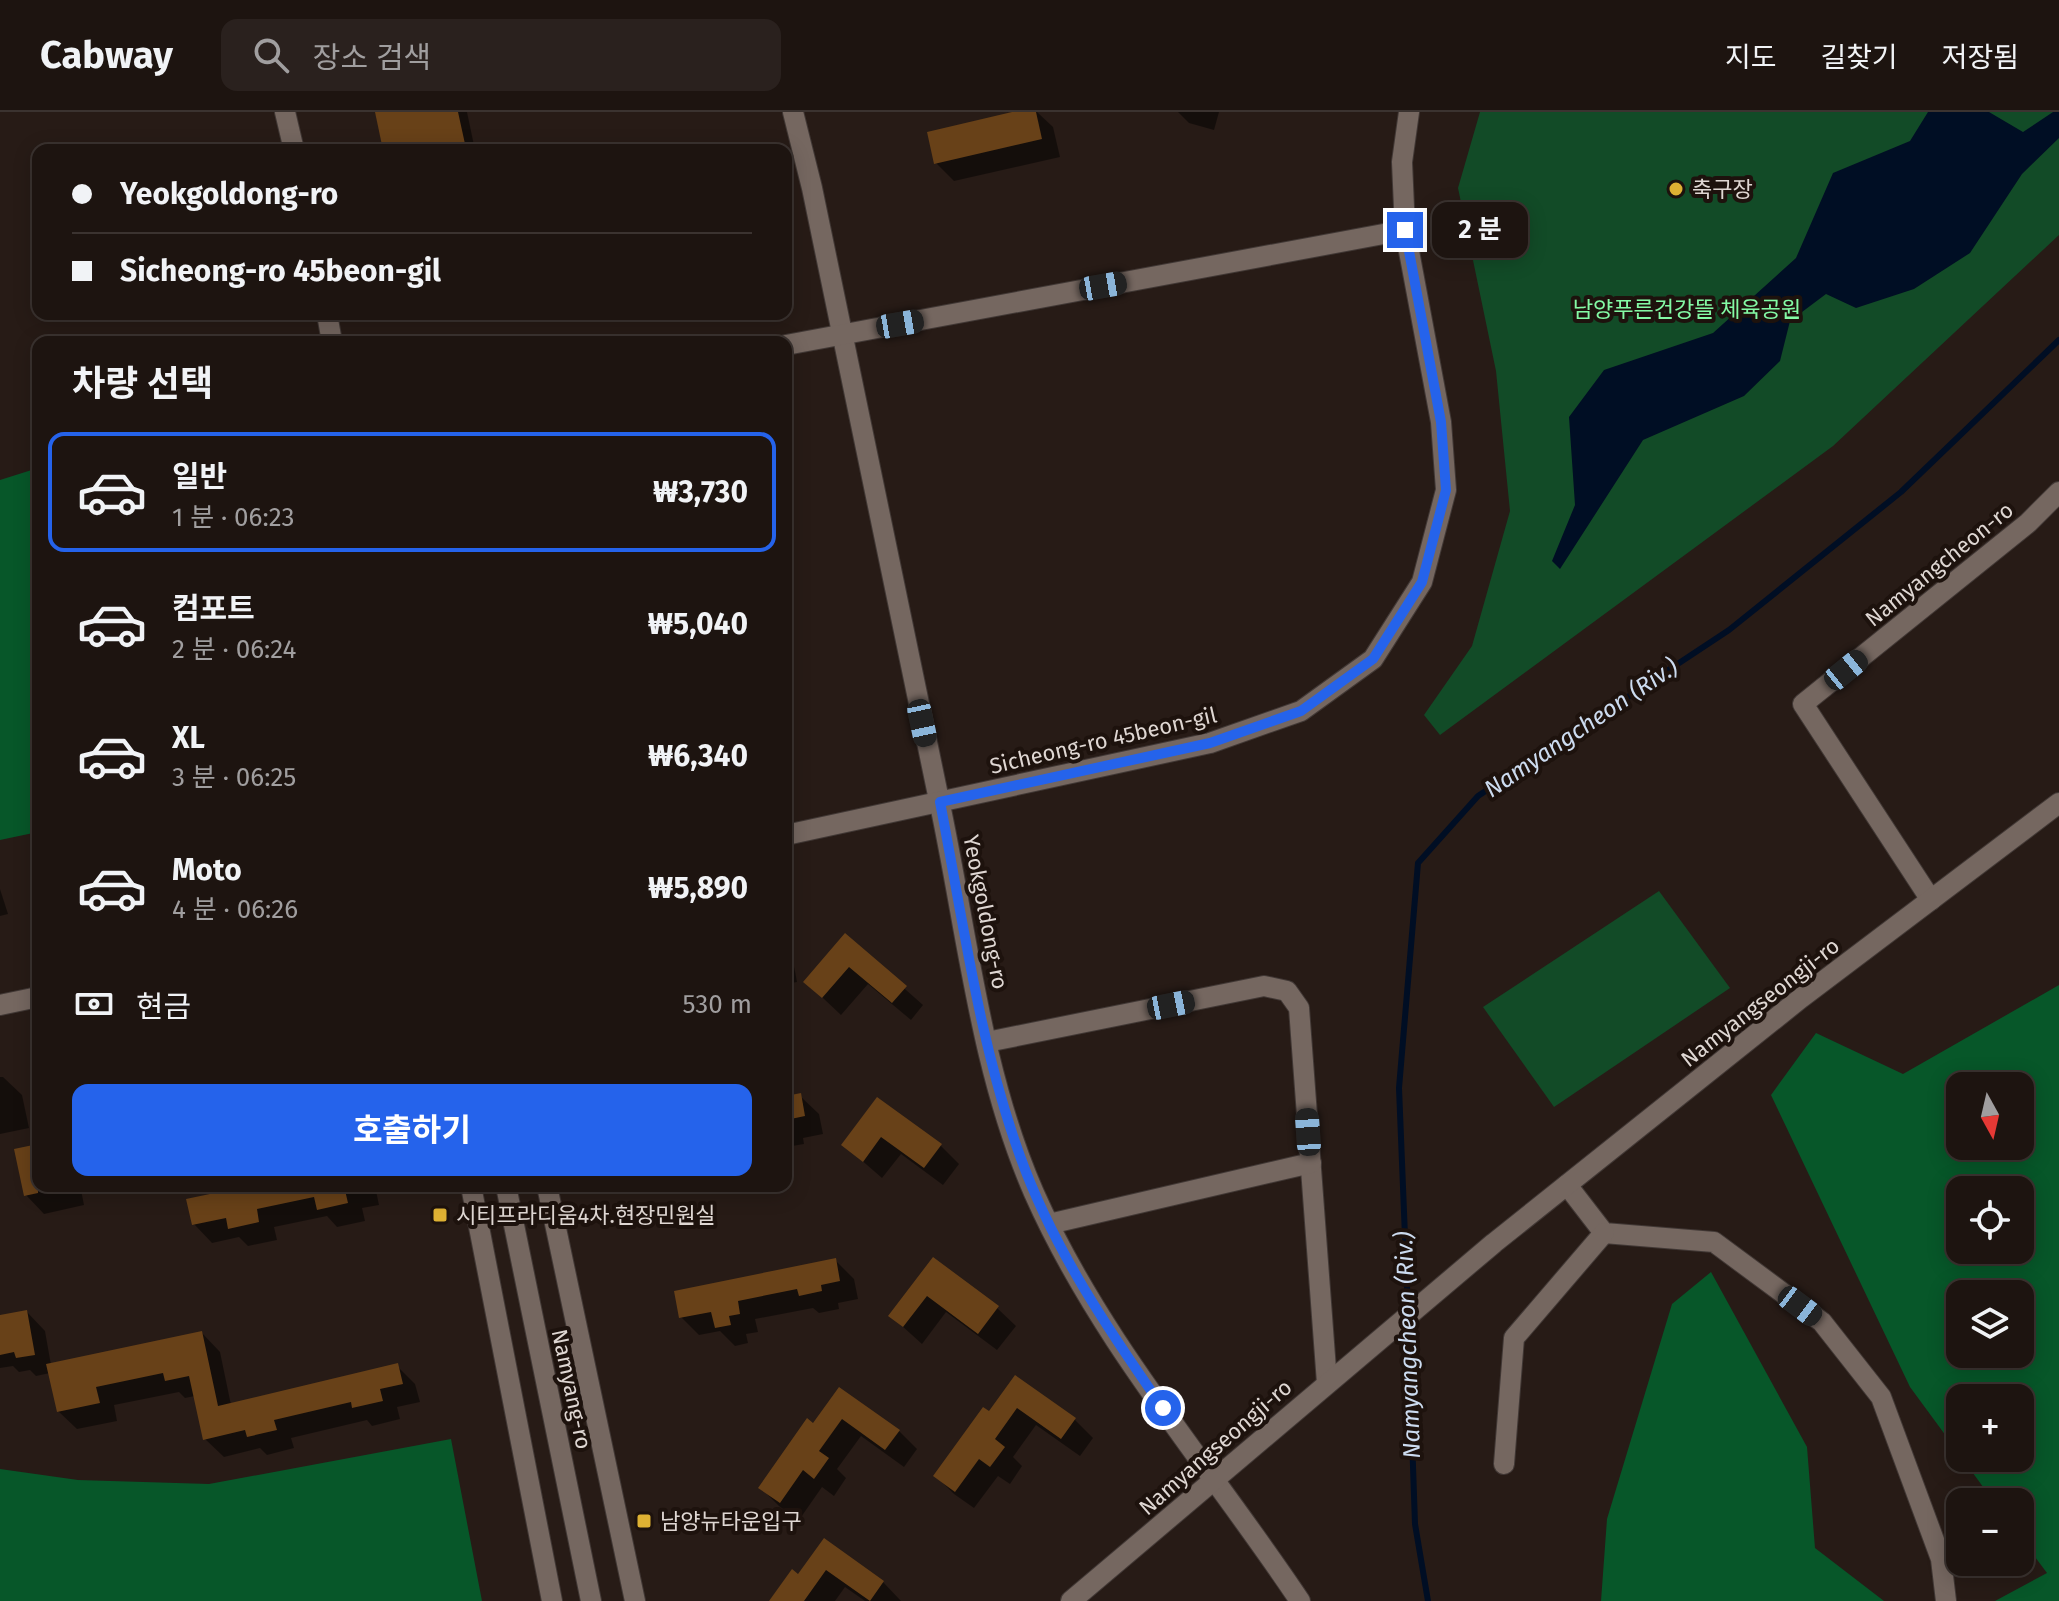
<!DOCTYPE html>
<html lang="ko">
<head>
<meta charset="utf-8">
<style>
  :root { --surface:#1d1410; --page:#2a211e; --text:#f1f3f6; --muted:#a09e9f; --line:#3b3330; --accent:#2563eb }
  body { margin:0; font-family:"Fira Sans","Noto Sans KR",sans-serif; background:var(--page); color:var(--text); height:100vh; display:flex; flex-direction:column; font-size:30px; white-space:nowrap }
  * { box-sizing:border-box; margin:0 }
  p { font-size:26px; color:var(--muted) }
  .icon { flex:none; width:44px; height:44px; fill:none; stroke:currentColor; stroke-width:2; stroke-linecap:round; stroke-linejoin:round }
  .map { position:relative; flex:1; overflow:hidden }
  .sheet { position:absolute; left:32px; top:224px; width:760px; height:856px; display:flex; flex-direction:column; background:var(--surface); border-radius:16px; box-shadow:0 4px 20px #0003,0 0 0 2px var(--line) }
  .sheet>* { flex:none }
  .hud { position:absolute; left:32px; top:32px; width:760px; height:176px; border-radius:16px; box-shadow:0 4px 20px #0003,0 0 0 2px var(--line); display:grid; align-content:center; height:176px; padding:0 40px; background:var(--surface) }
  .needle { width:52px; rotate:172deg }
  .controls { position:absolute; left:1946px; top:960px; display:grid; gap:16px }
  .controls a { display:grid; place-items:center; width:88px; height:88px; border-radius:16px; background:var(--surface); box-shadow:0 4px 20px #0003,0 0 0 2px var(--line); font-size:40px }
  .end { position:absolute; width:36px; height:36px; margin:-18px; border:10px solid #2563eb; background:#fff; box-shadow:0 0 0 4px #fff }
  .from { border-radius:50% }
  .bubble { position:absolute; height:56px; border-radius:16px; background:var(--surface); box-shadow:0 4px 20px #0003,0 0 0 2px var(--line); font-size:26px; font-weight:700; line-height:56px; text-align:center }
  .car { position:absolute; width:24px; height:48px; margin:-24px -12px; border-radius:10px; box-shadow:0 0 6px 2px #0007; background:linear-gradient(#222 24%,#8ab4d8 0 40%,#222 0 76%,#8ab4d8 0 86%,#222 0) }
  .hud b { display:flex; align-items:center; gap:28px; height:76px; font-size:30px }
  .hud b+b { border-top:2px solid var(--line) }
  .hud i { width:20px; height:20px; background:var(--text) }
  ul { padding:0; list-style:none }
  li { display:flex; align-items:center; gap:24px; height:120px; margin:0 16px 12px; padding:0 24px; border:4px solid transparent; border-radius:16px }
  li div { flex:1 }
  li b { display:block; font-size:30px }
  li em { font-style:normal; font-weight:700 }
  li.selected { border-color:var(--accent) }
  li>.icon { width:72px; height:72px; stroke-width:1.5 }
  h2 { padding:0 40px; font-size:36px; line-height:96px }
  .pay { display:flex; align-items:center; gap:20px; height:88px; padding:0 40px; font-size:30px }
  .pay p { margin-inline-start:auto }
  .cta { display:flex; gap:16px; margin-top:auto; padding:16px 40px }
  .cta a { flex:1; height:92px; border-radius:16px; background:var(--accent); color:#fff; font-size:32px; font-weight:700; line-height:92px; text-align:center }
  header { display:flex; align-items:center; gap:48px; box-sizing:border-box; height:112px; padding:0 40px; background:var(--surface); border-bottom:2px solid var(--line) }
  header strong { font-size:38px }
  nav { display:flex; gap:44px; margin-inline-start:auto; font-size:28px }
  .search { width:560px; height:72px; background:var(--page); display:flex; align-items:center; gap:20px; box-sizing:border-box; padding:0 28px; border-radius:16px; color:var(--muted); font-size:30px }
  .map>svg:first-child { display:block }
  .green { fill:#124b27 }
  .forest { fill:#075729; fill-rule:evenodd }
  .water { fill:#000e24 }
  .shadow { fill:#0007 }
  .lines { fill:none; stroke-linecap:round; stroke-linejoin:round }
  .stream { stroke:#000e24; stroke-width:6 }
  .building { fill:#684118 }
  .street-casing { stroke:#413835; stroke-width:22 }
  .secondary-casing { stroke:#413835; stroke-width:22 }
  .street { stroke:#756760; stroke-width:20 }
  .secondary { stroke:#756760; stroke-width:20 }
  .route { stroke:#2563eb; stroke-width:10 }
  .poi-dot { fill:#deb133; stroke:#1d120d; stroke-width:3 }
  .labels { text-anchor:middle; stroke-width:8; stroke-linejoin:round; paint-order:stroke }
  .poi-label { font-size:22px; fill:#dfd7d3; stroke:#1d120d; text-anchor:start }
  .park-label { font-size:22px; fill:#84faa5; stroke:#1d120d }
  .street-label { font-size:22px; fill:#dfd7d3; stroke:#1d120d }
  .water-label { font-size:24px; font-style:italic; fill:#ccdbef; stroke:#1d120d }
</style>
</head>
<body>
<header>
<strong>Cabway</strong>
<div class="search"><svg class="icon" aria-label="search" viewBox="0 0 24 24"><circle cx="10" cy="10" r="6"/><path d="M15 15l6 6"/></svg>장소 검색</div>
<nav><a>지도</a><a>길찾기</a><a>저장됨</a></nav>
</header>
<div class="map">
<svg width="2059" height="1489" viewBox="0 0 2059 1489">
  <rect width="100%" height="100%" fill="#271b16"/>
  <g class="green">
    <polygon points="1480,0 2059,0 2059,123 1833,334 1440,623 1424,603 1472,534 1510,399 1496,259 1458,76"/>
    <polygon points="1659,779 1730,876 1554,995 1483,895"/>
  </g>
  <g class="forest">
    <polygon points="38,356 38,720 0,728 0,368"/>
    <path d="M2059,873V1489H1995L2047,1461L2020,1425V1390H1994L1962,1346H2020V1286H1960V1343L1910,1275L1771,983L1816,921L1903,962ZM1960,974H2020V1034H1960ZM1960,1078H2020V1138H1960ZM1960,1182H2020V1242H1960Z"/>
    <polygon points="1711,1160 1807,1335 1815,1436 1884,1489 1601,1489 1607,1407 1672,1192"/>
    <polygon points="451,1327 482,1489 0,1489 0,1357 78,1368 209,1372"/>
  </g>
  <polygon class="water" points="1928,0 1989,0 2023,20 2053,0 2059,0 2059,26 2022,62 1970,141 1914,177 1856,196 1826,182 1790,209 1780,249 1744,284 1643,328 1560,457 1552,449 1575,393 1569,305 1604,258 1713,221 1796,146 1833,61 1910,29"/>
  <g class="shadow">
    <polygon points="377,0 467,0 475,38 385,38"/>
    <polygon points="1021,0 1037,0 1053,15 1060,45 954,69 936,51"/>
    <polygon points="1178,0 1219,0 1214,18 1189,11"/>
    <polygon points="0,777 8,802 0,804"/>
    <polygon points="845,824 923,893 911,908 868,872 841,903 806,870"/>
    <polygon points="786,842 793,849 797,870 786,872"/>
    <polygon points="0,965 3,965 22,983 29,1016 0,1022"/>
    <polygon points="800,984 819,1002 823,1022 803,1026 804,1032 786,1035 786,986"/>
    <polygon points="877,988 941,1034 959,1052 943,1073 901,1042 882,1066 844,1033"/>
    <polygon points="38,1034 38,1074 102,1074 81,1078 84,1093 44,1102 26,1083"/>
    <polygon points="258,1074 375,1074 379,1093 362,1096 365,1109 337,1115 327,1104 274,1115 277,1128 248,1134 239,1125 212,1131 194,1112"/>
    <polygon points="835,1148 854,1167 858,1187 838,1191 839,1197 819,1201 813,1196 755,1207 758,1220 746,1222 748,1231 735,1234 720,1219 699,1223 681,1205"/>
    <polygon points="934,1148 997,1196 1016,1214 997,1238 946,1200 922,1232 891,1204"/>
    <polygon points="27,1200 45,1219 51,1253 202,1221 220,1240 231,1293 397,1254 415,1272 420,1290 397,1295 400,1307 372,1314 367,1308 291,1326 294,1336 267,1343 260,1336 224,1345 205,1327 195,1284 185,1286 179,1280 114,1293 117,1309 77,1317 58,1299 50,1261 36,1264 30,1258 19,1260 13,1254 0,1256 0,1205"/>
    <polygon points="1016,1266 1075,1308 1093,1326 1080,1344 1036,1313 1013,1345 1022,1354 1010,1372 998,1364 974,1396 954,1382 936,1364 990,1302"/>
    <polygon points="840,1277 899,1319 917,1337 904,1355 861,1324 837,1357 846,1366 834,1384 822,1375 799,1408 779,1394 760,1375 814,1313"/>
    <polygon points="824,1428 883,1470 901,1489 865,1489 845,1475 835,1489 771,1489 798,1465"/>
  </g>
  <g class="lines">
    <g class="stream">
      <polyline points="1408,1199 1399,976 1418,751 1478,684 1729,518 1901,380 2059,228"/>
      <polyline points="1408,1210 1415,1412 1428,1489"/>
    </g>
  </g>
  <g class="building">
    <polygon points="375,0 458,0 465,32 434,38 383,38"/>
    <polygon points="1012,0 1036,0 1042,27 934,52 927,20"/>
    <polygon points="845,821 907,874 892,891 849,855 822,886 803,870"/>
    <polygon points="801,981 805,1004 786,1008 786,984"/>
    <polygon points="877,985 942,1032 924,1056 881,1025 863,1050 841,1033"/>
    <polygon points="38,1032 38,1081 24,1084 14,1037"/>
    <polygon points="248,1074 344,1074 348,1091 317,1098 314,1085 257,1097 259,1110 228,1117 226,1106 192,1113 186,1087"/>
    <polygon points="933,1145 999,1194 978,1222 927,1184 903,1215 888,1204"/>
    <polygon points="836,1146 840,1169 821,1173 822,1179 799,1184 797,1177 738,1189 740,1202 729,1204 731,1213 715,1216 711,1200 679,1206 674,1179"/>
    <polygon points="27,1198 35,1243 16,1246 14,1240 0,1243 0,1203"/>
    <polygon points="202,1219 218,1294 398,1251 403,1272 380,1277 383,1289 352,1296 351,1290 274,1308 277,1318 247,1325 245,1318 203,1328 189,1264 165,1269 163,1261 96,1275 100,1291 57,1300 46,1252"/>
    <polygon points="1015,1263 1076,1306 1061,1327 1017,1296 995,1327 1005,1335 990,1355 979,1347 955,1380 933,1364 983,1295 989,1299"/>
    <polygon points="839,1275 900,1318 885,1338 842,1307 819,1339 829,1346 814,1367 803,1358 780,1391 758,1376 807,1306 813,1311"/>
    <polygon points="824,1426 884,1469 870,1489 826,1458 804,1489 769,1489 792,1457 798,1462"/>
  </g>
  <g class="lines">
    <g class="street-casing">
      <g id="street">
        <path d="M793,0L812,76C853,280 896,484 939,688C967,818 980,958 1034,1081C1100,1230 1210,1354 1300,1489"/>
        <polyline points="786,233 1405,118"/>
        <polyline points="1931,788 1803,592 2028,411 2059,380"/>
        <polyline points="0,893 38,885"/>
        <polyline points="987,930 1264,874 1287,879 1299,896 1327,1271"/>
        <polyline points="1567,1073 1604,1121 1714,1130 1822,1210 1881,1285 1941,1447 1946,1489"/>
        <polyline points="1049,1112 1311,1051"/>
        <polyline points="1504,1352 1514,1226 1604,1121"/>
      </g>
    </g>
    <g class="secondary-casing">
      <g id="secondary">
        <polyline points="285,0 294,38"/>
        <polyline points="327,202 332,230"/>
        <polyline points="786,723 1210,631 1301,599 1373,547 1422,470 1446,378 1441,310 1405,118 1402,50 1409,0"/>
        <polyline points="471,1074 552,1489"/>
        <polyline points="506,1074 591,1489"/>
        <polyline points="547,1074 635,1489"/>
        <polyline points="1071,1489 1494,1131 1801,886 2059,691"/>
      </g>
    </g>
    <use href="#street" class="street"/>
    <use href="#secondary" class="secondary"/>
  </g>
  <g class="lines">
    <path class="route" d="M1163,1296C1107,1216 1053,1136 1020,1044C979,931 963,807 940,690L1210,631L1301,599L1373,547L1422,470L1446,378L1441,310L1405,118"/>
  </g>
  <g class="poi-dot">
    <circle cx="1676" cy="77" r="8"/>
    <rect x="432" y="1095" width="16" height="16" rx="4"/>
    <rect x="636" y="1401" width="16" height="16" rx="4"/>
  </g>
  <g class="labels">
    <g class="poi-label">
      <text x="1692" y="85">축구장</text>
      <text x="456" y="1111">시티프라디움4차.현장민원실</text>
      <text x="660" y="1417">남양뉴타운입구</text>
    </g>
    <g class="park-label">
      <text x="1687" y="205">남양푸른건강뜰 체육공원</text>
    </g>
    <g class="street-label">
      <text transform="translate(1939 452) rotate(-39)" y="8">Namyangcheon-ro</text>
      <text transform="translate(1103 628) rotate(-13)" y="8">Sicheong-ro 45beon-gil</text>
      <text transform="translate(986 800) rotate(79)" y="8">Yeokgoldong-ro</text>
      <text transform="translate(1760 890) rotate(-38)" y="8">Namyangseongji-ro</text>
      <text transform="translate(572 1277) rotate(78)" y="8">Namyang-ro</text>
      <text transform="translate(1215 1335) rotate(-41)" y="8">Namyangseongji-ro</text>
    </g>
    <g class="water-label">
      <text transform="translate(1581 616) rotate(-34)" y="8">Namyangcheon (Riv.)</text>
      <text transform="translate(1408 1233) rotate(-92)" y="8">Namyangcheon (Riv.)</text>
    </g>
  </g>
</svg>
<div class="controls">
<a><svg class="needle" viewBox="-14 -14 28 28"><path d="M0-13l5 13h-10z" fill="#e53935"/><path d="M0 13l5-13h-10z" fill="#a09e9f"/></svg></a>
<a><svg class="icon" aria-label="locate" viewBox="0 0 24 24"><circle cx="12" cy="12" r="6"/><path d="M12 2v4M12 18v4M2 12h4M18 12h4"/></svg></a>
<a><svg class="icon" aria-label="layers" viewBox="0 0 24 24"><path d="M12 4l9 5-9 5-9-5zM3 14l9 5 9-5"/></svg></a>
<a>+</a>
<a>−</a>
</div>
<i class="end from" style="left:1163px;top:1296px"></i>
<i class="end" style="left:1405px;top:118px"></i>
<div class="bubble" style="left:1432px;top:90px;width:96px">2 분</div>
<i class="car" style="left:1103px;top:174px;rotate:80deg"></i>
<i class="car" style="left:900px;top:212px;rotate:80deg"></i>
<i class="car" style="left:1846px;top:558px;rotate:51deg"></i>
<i class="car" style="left:922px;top:611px;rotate:168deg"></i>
<i class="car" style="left:1171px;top:893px;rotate:79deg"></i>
<i class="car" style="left:1308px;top:1020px;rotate:356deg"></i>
<i class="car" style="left:1800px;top:1194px;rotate:127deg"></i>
<div class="hud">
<b><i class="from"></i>Yeokgoldong-ro</b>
<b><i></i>Sicheong-ro 45beon-gil</b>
</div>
<section class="sheet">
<h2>차량 선택</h2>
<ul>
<li class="selected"><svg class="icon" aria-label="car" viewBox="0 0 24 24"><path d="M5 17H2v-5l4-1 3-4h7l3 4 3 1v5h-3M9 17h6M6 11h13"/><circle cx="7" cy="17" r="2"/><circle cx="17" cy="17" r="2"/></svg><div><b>일반</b><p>1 분 · 06:23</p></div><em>₩3,730</em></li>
<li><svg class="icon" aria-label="car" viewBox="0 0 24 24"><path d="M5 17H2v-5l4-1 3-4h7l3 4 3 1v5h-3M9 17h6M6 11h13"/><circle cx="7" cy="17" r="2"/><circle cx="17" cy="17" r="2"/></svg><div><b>컴포트</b><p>2 분 · 06:24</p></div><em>₩5,040</em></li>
<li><svg class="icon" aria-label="car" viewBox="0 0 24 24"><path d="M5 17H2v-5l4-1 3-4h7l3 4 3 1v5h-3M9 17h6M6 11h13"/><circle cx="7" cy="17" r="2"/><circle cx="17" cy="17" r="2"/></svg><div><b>XL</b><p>3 분 · 06:25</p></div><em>₩6,340</em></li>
<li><svg class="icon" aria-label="car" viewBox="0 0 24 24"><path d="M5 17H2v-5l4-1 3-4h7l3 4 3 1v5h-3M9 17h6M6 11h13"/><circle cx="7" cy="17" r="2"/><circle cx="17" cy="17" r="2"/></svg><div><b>Moto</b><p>4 분 · 06:26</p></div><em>₩5,890</em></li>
</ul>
<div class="pay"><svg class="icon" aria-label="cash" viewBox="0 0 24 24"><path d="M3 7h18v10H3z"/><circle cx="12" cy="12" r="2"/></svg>현금<p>530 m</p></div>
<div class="cta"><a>호출하기</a></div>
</section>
</div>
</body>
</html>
